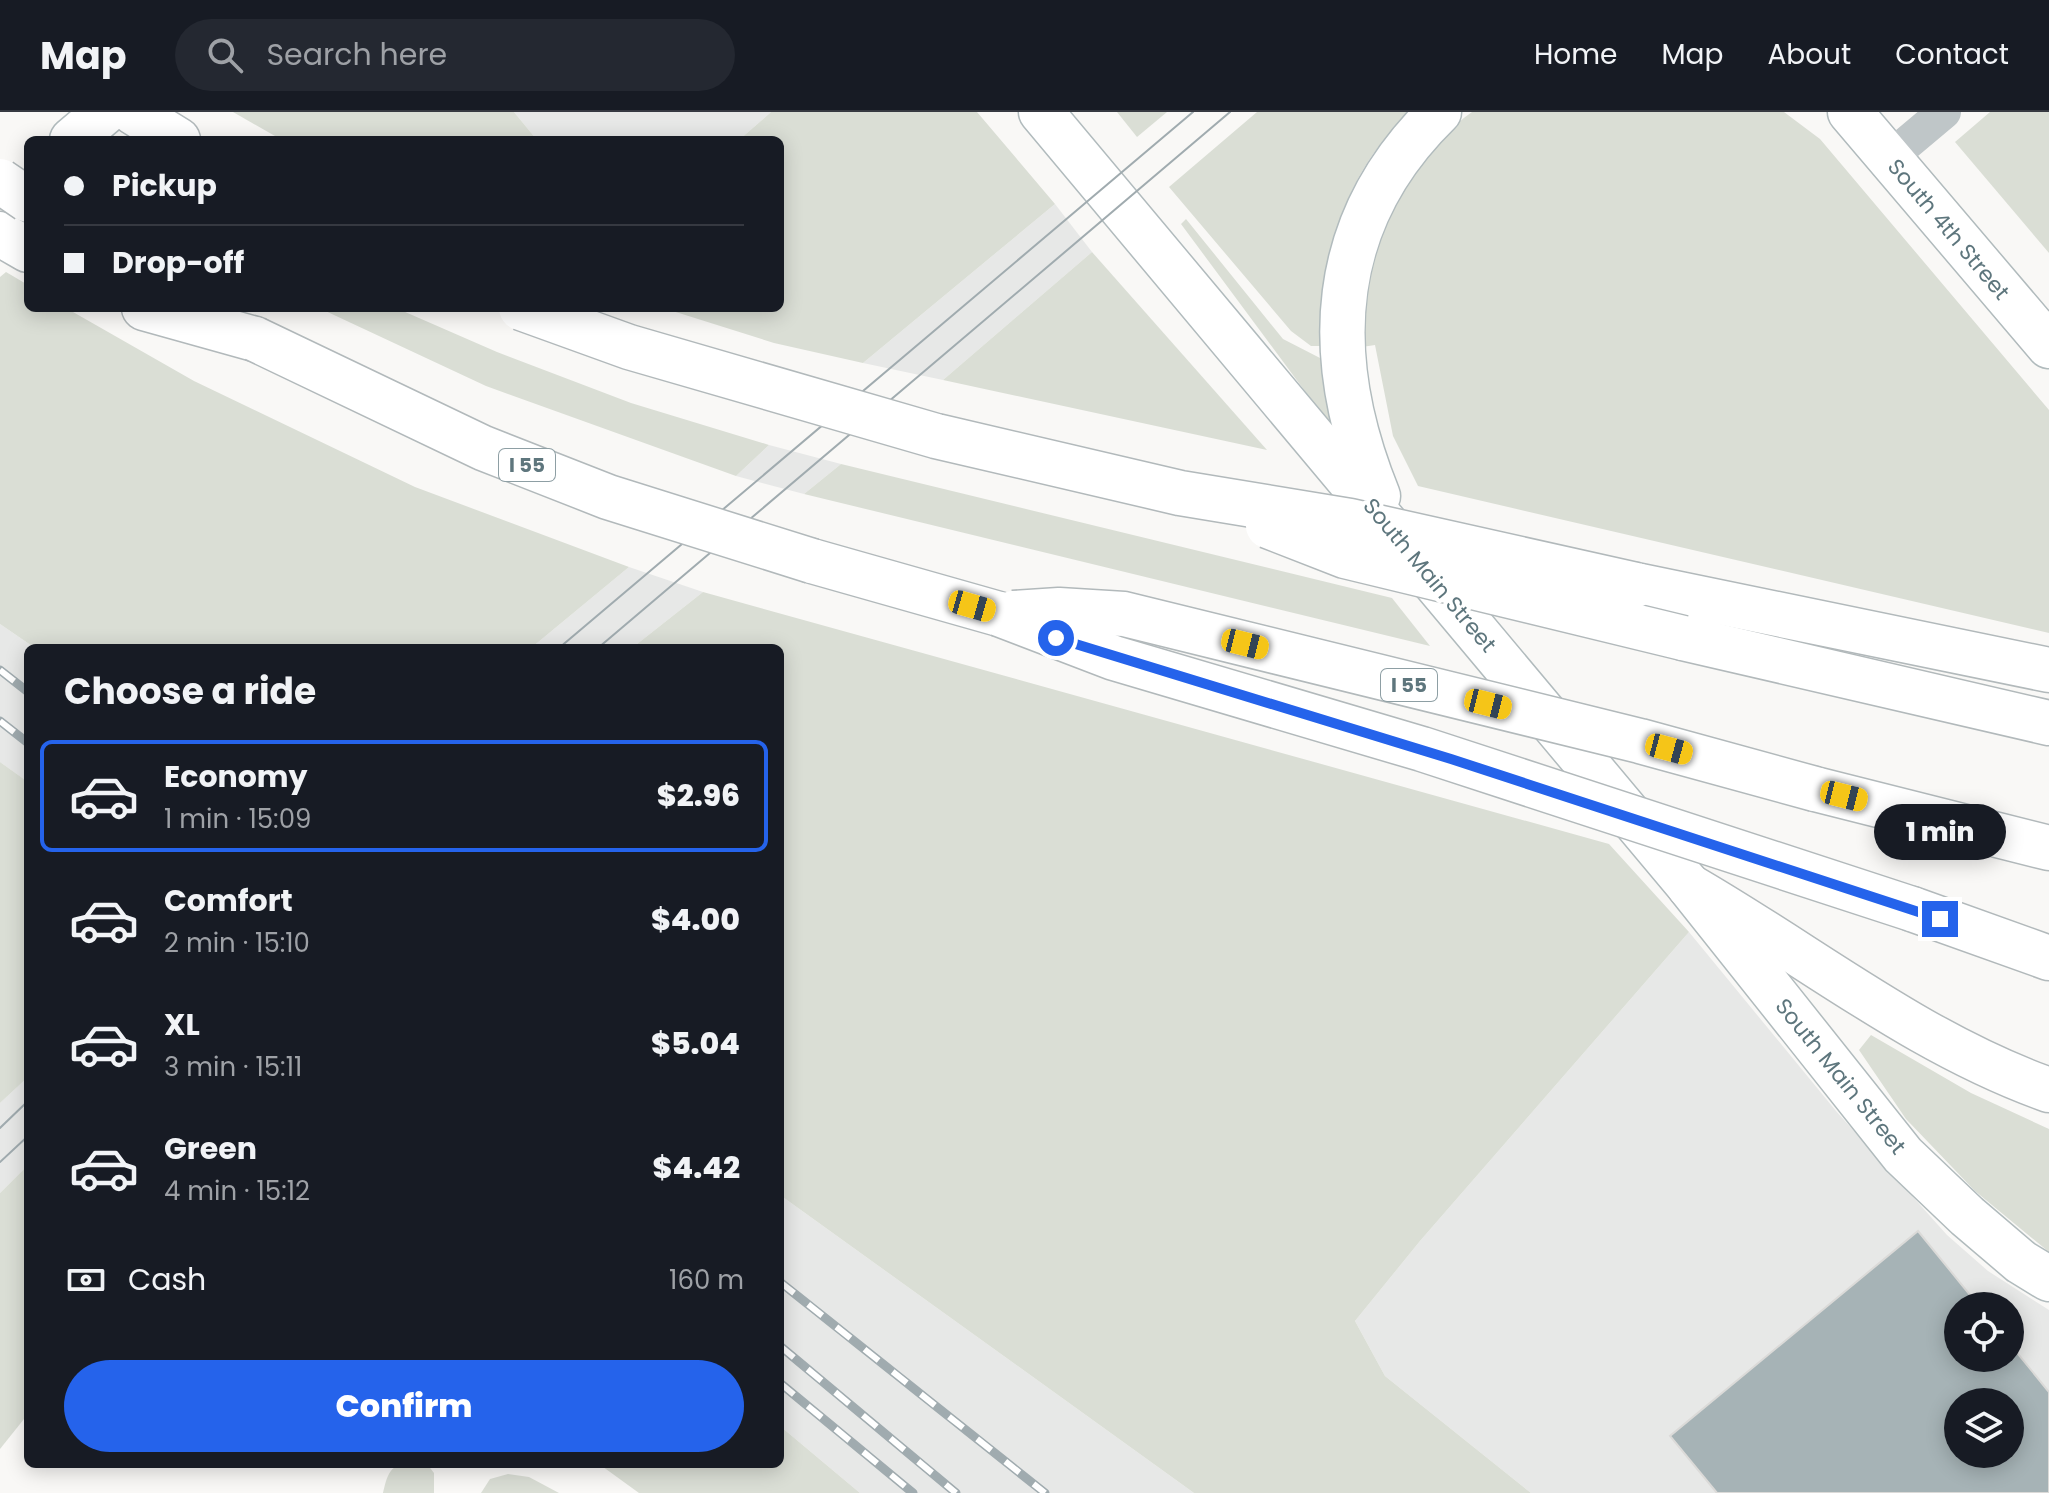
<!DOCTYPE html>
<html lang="en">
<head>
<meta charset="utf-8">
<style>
  :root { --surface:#171b24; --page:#242831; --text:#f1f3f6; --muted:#9ea1a6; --line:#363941; --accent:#2563eb }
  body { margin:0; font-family:Poppins,sans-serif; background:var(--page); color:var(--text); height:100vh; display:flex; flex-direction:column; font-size:30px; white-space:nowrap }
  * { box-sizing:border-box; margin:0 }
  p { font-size:26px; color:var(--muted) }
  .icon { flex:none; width:44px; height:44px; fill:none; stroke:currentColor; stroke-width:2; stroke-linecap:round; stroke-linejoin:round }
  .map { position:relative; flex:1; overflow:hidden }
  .panel { position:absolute; left:24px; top:532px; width:760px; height:824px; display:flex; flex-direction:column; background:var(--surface); border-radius:12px; box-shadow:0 4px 20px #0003 }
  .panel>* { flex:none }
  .top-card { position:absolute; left:24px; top:24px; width:760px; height:176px; border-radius:12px; box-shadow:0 4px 20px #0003; display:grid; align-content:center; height:176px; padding:0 40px; background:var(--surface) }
  .tools { position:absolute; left:1944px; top:1180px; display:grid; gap:16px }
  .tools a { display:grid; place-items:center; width:80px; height:80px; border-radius:50%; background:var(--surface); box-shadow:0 4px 20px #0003; font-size:40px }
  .end { position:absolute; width:36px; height:36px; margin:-18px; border:10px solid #2563eb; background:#fff; box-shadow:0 0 0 4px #fff }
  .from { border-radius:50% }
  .bubble { position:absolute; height:56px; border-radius:28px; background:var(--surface); box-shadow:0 4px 20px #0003; font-size:26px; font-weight:800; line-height:56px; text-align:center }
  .car { position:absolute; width:24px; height:48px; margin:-24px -12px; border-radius:10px; box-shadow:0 0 6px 2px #0007; background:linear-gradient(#f5c518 24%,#345 0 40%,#f5c518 0 76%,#345 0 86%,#f5c518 0) }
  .top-card b { display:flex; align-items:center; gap:28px; height:76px; font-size:30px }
  .top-card b+b { border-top:2px solid var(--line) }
  .top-card i { width:20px; height:20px; background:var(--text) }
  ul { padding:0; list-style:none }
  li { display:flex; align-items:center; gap:24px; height:112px; margin:0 16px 12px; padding:0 24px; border:4px solid transparent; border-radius:12px }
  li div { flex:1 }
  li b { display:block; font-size:30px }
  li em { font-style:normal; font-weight:800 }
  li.current { border-color:var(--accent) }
  li>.icon { width:72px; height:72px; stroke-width:1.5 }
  h2 { padding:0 40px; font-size:36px; line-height:96px }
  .pay { display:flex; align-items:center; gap:20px; height:88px; padding:0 40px; font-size:30px }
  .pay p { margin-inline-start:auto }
  .button { display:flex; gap:16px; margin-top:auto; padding:16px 40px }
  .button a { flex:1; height:92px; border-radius:48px; background:var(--accent); color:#fff; font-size:32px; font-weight:800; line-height:92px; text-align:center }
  header { display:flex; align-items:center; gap:48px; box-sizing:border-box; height:112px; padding:0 40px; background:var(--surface); border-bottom:2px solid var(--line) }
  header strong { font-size:38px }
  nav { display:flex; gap:44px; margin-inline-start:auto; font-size:28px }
  .search { width:560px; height:72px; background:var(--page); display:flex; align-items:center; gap:20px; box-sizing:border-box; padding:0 28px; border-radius:44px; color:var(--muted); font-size:30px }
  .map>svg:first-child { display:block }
  .built { fill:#e7e8e7; fill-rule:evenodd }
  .green { fill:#daded5 }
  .building { fill:#a6b3b6; stroke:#dbdad8; stroke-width:2; fill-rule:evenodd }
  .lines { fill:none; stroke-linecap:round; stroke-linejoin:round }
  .secondary-casing { stroke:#b1bbbd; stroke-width:47 }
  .highway-casing { stroke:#b2b9bb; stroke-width:47 }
  .street { stroke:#bfc6c8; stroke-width:34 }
  .secondary { stroke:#fff; stroke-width:44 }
  .highway { stroke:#fff; stroke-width:44 }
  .tram { stroke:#a0abaf; stroke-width:2 }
  .rail-casing { stroke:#a0abaf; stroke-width:9 }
  .rail { stroke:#fff; stroke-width:6; stroke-dasharray:18; stroke-linecap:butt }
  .highway-bridge-casing { stroke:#b2b9bb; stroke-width:47; stroke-linecap:butt }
  .highway-bridge { stroke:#fff; stroke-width:44 }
  .route { stroke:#2563eb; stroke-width:10 }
  .labels { text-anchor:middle; stroke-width:8; stroke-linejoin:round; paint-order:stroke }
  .shield { fill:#fff; stroke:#8e9fa4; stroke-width:2 }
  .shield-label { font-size:20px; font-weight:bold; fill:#5e767d }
  .street-label { font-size:22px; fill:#5e767d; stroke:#fff }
</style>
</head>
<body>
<header>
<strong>Map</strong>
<div class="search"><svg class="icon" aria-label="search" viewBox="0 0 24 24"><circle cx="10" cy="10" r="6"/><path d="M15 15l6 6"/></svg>Search here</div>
<nav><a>Home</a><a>Map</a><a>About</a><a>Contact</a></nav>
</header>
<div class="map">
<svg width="2049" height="1381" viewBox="0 0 2049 1381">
  <rect width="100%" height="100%" fill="#f9f8f6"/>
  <g class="built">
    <polygon points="514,0 771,0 739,28 537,28"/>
    <polygon points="1055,92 1092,140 943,268 863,251"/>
    <polygon points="769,333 841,352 804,382 736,364"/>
    <polygon points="629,455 703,480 632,536 531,536"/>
    <polygon points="0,512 35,536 28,536 28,670 0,650"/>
    <path d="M1689,820L1836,999L1947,1123L1988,1159L2049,1198V1381H1531L1385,1264L1355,1209L1420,1129ZM1958,1194H2010V1246H1958ZM1958,1290H2010V1342H1958Z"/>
    <polygon points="28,965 28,1053 0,1081 0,991"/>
    <polygon points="780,1083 1194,1381 860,1381 780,1314"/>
  </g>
  <g class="green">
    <polygon points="233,0 514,0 537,28 282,28"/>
    <polygon points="771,0 977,0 1055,92 863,251 774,231 663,196 780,196 780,28 739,28"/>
    <polygon points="1117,0 1167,0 1137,25"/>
    <path d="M1257,0H1410C1340,65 1325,142 1320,234H1311L1291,219L1169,75Z"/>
    <path d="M1472,0H1784L1820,27L2049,298V521L1418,374L1393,324L1375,233L1362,235C1364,201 1365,165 1376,132C1391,85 1432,28 1472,0Z"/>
    <polygon points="1990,0 2049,0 2049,141 1955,30"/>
    <polygon points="1186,107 1283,227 1320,246 1332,308 1330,313 1181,112"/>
    <polygon points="1092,140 1267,338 943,268"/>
    <polygon points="6,160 28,173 28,196 66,196 194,269 415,375 629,455 531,536 35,536 0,512 0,165"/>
    <polygon points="319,196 396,196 497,240 631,291 769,333 736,364 486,274"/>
    <polygon points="841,352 1392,486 1430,534 804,382"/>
    <polygon points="703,480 1609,732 1689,820 1420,1129 1355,1209 1385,1264 1531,1381 1194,1381 780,1083 780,536 632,536"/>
    <polygon points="0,650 28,670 28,965 0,991"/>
    <polygon points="1871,923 1971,981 2049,1017 2049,1140 1975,1079 1906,1007 1859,938"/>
    <polygon points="28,1053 28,1302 0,1337 0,1081"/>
    <polygon points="780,1314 860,1381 639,1381 599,1352 780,1352"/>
    <path d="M401,1352H427L434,1361V1381H383C386,1369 388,1356 401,1352Z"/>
    <polygon points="508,1362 529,1365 559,1381 481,1381 490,1367"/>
  </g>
  <path class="building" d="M1918,1119L1979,1194H1958V1246H2010V1232L2049,1280V1381H1717L1670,1324ZM1958,1290H2010V1342H1958Z"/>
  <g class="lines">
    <g class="secondary-casing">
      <g id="secondary">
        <polyline points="1041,0 1689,774 1903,1043 1967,1104 2021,1150 2049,1167"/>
        <polyline points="1850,0 2049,234"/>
        <polyline points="72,28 105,0"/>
        <path d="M1378,384C1321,244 1326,110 1439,0"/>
      </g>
    </g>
    <g class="highway-casing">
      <g id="highway">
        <polyline points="133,0 178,28"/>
        <polyline points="0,122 28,138"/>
        <polyline points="144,196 255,227"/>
        <polyline points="2036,218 2049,224"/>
        <polyline points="812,449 999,502"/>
        <polyline points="1636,473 2049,558"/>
        <polyline points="1683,526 2049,611"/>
        <polyline points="1815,677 2049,736"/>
        <path d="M1689,774C1809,843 1917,931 2049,978"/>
        <polyline points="1912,797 2049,846"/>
      </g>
    </g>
    <polyline class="street" points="1888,47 1944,0"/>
    <use href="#secondary" class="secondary"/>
    <use href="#highway" class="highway"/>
    <g class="tram">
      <polyline points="559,536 1193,0"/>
      <polyline points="598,536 1230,0"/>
      <polyline points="0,1016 28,989"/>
      <polyline points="0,1050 28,1024"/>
    </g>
    <g class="rail-casing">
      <g id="rail">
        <polyline points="0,558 28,580"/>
        <polyline points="0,609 28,631"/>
        <polyline points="780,1170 1045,1381"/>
        <polyline points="780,1234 956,1381"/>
        <polyline points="780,1271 913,1381"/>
      </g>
    </g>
    <use href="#rail" class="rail"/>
    <g class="highway-bridge-casing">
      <g id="highway-bridge">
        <polyline points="0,69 28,88"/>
        <polyline points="521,196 629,235 936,324 1180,381 1350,409 1636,473"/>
        <polyline points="255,227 483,336 608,385 812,449"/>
        <polyline points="1268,414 1345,444 1683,526"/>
        <polyline points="1013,501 1059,498 1124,502 1640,629 1815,677"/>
        <polyline points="999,502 1114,546 1422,637 1912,797"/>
      </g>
    </g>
    <use href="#highway-bridge" class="highway-bridge"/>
  </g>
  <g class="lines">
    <polyline class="route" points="1056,526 1451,647 1940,807"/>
  </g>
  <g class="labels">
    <g class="shield">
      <rect x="499" y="337" width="56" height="32" rx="6"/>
      <rect x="1381" y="557" width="56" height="32" rx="6"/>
    </g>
    <g class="shield-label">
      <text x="527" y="360">I 55</text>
      <text x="1409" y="580">I 55</text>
    </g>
    <g class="street-label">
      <text transform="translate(1949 117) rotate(50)" y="8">South 4th Street</text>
      <text transform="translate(1430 463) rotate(50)" y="8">South Main Street</text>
      <text transform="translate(1841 964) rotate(51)" y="8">South Main Street</text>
    </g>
  </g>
</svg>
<div class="tools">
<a><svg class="icon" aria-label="locate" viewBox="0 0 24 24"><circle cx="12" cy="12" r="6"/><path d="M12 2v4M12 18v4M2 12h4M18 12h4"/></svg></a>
<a><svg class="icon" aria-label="layers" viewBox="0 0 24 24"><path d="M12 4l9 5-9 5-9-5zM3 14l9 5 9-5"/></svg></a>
</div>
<i class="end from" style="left:1056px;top:526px"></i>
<i class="end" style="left:1940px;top:807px"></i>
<div class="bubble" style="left:1874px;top:692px;width:132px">1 min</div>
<i class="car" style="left:972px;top:494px;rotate:106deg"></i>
<i class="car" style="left:1245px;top:532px;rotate:104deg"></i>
<i class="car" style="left:1488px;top:592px;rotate:104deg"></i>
<i class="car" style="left:1669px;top:637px;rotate:105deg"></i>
<i class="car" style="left:1844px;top:684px;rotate:104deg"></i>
<div class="top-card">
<b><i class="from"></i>Pickup</b>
<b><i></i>Drop-off</b>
</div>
<section class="panel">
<h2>Choose a ride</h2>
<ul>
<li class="current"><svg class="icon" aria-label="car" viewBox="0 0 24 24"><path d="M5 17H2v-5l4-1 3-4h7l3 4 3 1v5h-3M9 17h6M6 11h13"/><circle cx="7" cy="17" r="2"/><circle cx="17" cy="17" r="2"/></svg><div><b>Economy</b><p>1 min · 15:09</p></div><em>$2.96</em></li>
<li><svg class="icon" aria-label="car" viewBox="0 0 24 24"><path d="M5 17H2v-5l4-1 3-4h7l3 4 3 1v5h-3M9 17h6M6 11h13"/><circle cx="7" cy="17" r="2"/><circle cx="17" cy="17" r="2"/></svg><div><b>Comfort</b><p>2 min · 15:10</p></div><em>$4.00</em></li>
<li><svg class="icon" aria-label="car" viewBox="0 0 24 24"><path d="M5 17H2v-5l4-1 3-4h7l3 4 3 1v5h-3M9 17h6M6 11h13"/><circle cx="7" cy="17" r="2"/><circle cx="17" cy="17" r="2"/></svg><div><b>XL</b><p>3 min · 15:11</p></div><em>$5.04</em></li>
<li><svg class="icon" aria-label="car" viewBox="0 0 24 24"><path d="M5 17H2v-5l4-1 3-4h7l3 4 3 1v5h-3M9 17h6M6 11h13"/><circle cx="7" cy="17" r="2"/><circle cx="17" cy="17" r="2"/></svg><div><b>Green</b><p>4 min · 15:12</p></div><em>$4.42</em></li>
</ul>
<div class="pay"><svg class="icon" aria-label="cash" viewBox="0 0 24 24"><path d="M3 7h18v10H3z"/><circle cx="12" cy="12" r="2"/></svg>Cash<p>160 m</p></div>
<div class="button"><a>Confirm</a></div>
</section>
</div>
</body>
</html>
